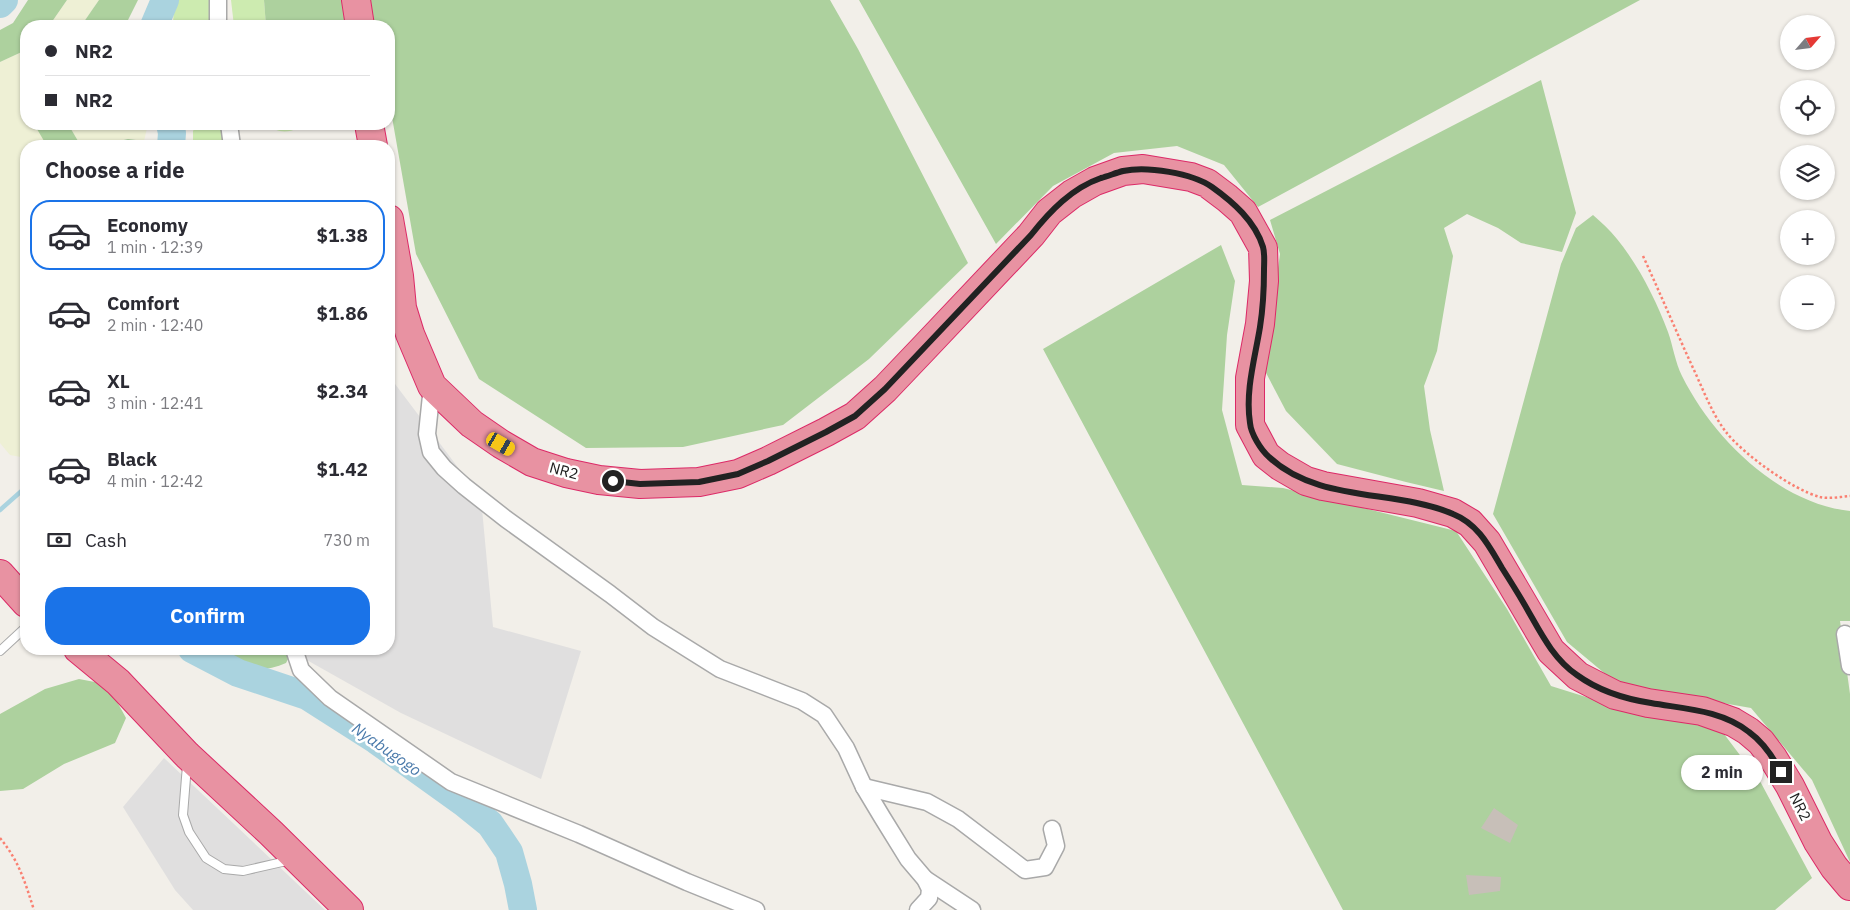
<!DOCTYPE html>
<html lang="en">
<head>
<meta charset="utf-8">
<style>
  :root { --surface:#fff; --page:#f7f7f7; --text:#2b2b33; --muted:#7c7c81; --line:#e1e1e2; --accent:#1a73e8 }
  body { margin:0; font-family:"IBM Plex Sans",sans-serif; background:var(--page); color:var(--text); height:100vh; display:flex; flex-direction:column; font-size:19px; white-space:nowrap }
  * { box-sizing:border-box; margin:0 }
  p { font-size:16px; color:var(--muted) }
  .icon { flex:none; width:28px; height:28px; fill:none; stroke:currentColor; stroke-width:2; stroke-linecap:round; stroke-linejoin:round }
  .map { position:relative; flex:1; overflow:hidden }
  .drawer { position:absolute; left:20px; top:140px; width:375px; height:515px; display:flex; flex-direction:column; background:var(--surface); border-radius:20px; box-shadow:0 1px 4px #0004 }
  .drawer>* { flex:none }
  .hud { position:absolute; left:20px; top:20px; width:375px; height:110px; border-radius:20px; box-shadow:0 1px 4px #0004; display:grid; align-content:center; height:110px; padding:0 25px; background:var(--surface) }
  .needle { width:32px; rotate:62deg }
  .fabs { position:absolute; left:1780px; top:15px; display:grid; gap:10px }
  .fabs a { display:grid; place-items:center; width:55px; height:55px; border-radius:50%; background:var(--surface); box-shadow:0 1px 4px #0004; font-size:25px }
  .end { position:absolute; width:22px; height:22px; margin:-11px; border:6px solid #222; background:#fff; box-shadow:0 0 0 2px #fff }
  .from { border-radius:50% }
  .bubble { position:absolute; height:35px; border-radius:18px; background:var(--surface); box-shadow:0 1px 4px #0004; font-size:16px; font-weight:700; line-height:35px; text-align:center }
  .car { position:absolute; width:15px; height:30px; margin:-15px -8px; border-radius:6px; box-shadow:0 0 4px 1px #0007; background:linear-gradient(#f5c518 24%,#345 0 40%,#f5c518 0 76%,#345 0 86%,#f5c518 0) }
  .hud b { display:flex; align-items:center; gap:18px; height:48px; font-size:19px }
  .hud b+b { border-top:1px solid var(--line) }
  .hud i { width:12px; height:12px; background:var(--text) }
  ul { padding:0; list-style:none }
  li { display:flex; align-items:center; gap:15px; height:70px; margin:0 10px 8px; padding:0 15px; border:2px solid transparent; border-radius:20px }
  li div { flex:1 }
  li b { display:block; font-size:19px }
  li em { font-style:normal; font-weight:700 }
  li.selected { border-color:var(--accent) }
  li>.icon { width:45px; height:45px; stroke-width:1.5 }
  h2 { padding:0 25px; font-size:22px; line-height:60px }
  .pay { display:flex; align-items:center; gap:12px; height:55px; padding:0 25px; font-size:19px }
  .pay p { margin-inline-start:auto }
  .button { display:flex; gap:10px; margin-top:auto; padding:10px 25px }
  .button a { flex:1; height:58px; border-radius:20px; background:var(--accent); color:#fff; font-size:20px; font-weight:700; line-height:58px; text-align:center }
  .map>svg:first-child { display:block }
  .residential { fill:#e0dfdf }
  .farmland { fill:#eef0d5 }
  .grass { fill:#cdebb0 }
  .forest { fill:#add19e }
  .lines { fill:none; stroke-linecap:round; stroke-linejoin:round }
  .stream { stroke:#aad3df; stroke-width:4.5 }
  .river { stroke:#aad3df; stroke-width:28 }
  .building { fill:#c7bfb8 }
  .lane-casing { stroke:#a9a9a9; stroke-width:10 }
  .street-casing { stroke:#a9a9a9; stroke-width:19 }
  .highway-casing { stroke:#dc2a67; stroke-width:30 }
  .path { stroke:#fa8072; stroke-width:2.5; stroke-dasharray:2.5 2.5; stroke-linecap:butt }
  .lane { stroke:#fff; stroke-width:8 }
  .street { stroke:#fff; stroke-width:16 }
  .highway { stroke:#e892a2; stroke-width:28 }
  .route { stroke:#222; stroke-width:6 }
  .labels { text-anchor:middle; stroke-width:5; stroke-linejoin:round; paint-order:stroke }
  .street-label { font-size:15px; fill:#222; stroke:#fff }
  .water-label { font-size:16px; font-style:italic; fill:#4a7aab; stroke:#fff }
</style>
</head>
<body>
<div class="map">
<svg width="1850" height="910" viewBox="0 0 1850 910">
  <rect width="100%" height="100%" fill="#f2efe9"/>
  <g class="residential">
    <polygon points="389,376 481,498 493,627 581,651 541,779 401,713 305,659 299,649 389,649"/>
    <polygon points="164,758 325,910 193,910 175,890 123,807"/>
  </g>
  <g class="farmland">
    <polygon points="67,0 99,0 81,26 49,26"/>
    <polygon points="26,50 26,124 35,124 47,146 26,146 26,458 10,455 0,443 0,62"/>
    <polygon points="68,124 148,124 144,141 128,139 98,146 81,146"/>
  </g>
  <g class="grass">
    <polygon points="174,0 213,0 215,26 173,26"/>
    <polygon points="231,0 264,0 266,26 234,26"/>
    <polygon points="197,124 227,124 230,146 193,146 193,131"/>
    <path d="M265,124H296L298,128C286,134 276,132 265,124Z"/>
  </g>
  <g class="forest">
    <polygon points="28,0 67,0 49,26 26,26 26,50 0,62 0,30 13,23"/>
    <polygon points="99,0 138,0 125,26 81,26"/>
    <polygon points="264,0 343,0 346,26 266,26"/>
    <polygon points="356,0 830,0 858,49 968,263 869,359 783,425 683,447 586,448 479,379 416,254 389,100 389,26 360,26"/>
    <polygon points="859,0 1640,0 1258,207 1224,165 1177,146 1114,153 1053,186 996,244"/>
    <polygon points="1541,80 1576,213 1562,252 1521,243 1498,228 1467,214 1444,228 1453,256 1437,351 1424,386 1430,430 1444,491 1406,482 1337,464 1286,411 1264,369 1280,254 1270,220"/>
    <polygon points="34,124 68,124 81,146 47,146"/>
    <polygon points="128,139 144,141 149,146 98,146"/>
    <path d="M1593,215C1601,222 1610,230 1617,239C1639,266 1656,300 1668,332C1673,346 1675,362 1682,376C1713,438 1778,503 1850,511V621H1840L1850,694V862L1812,780L1751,708L1694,698L1648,703L1609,677L1567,642L1493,514L1561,264L1576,228Z"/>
    <polygon points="1221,245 1235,281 1227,335 1222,410 1242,485 1283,488 1456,531 1507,609 1551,686 1618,707 1721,730 1761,783 1812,878 1775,910 1343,910 1043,349"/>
    <path d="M212,649H289L291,653L286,663C270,670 252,672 235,665C227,661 220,653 212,649Z"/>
    <polygon points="79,679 100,683 114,696 126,718 115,743 64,764 23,789 0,791 0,714 45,689"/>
  </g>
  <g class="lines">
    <polyline class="stream" points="0,510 26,487"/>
    <g class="river">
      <polyline points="0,4 4,0"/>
      <polyline points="154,26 165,0"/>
      <polyline points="170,124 172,133 171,146"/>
      <polyline points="192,649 238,673 307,696 376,740 464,803 490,824 509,852 518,884 523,910"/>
    </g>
  </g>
  <g class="building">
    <polygon points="1494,808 1518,825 1510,843 1481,828"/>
    <polygon points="1466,875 1501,877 1500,891 1469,895"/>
  </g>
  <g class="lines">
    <g class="lane-casing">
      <g id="lane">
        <polyline points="0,651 26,627"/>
        <polyline points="187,765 183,815 189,832 206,858 224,869 243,871 291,860"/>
      </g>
    </g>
    <g class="street-casing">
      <g id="street">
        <polyline points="218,0 218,26"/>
        <polyline points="229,124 232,146"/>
        <polyline points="432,386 427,434 431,452 444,468 464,486 506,519 610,594 653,627 720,669 802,701 824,715 846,748 864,787 882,817 908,859 925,879 930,889 929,898 918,910"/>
        <polyline points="1845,634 1850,666"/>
        <polyline points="294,649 301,670 330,698 451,782 579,834 687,882 756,910"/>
        <polyline points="864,787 927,802 958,819 1025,870 1045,867 1056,846 1052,829"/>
        <polyline points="925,879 972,910"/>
      </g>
    </g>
    <g class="highway-casing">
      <g id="highway">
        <polyline points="356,0 360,26"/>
        <polyline points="369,124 373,146"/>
        <polyline points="389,219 399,276 402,308 410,334 432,386 472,424 501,444 532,462 566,473 599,480 640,484 699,482 738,474 768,461 826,432 855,416 885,389 925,347 1031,235 1049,212 1072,194 1095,181 1123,171 1143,169 1191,177 1207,183 1227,198 1243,212 1263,248 1264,281 1260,324 1250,378 1250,425 1266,455 1280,466 1306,481 1323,486 1418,503 1453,513 1470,523 1487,542 1551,651 1578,676 1615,695 1648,703 1702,711 1733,722 1748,731 1761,742 1773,758 1790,786 1818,842 1834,867 1850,886"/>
        <polyline points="0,574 26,603"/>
        <polyline points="78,649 118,682 187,755 271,833 349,910"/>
      </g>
    </g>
    <g class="path">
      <path d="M1643,256C1660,293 1676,331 1693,368C1703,389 1712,414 1726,432C1743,454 1793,490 1820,497C1829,499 1840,497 1850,496"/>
      <path d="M0,838C19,861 25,882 34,910"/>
    </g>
    <use href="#lane" class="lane"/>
    <use href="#street" class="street"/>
    <use href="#highway" class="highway"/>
  </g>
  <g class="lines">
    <path class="route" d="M613,481L640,484L699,482L738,474L768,461L826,432L855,416L885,389L1031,235C1050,211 1072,188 1101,178C1108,176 1116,173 1123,171C1147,166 1192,173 1212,187C1233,202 1255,221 1263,247C1265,254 1264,263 1264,270C1264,288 1263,308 1260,327C1255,358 1245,391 1250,423C1251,434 1261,450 1269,457C1318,503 1395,489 1453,514C1478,524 1489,546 1502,568C1509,579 1516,590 1523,602C1539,629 1551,657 1577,675C1599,691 1625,699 1651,703C1685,709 1721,710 1749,732C1763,742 1773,757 1781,772"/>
  </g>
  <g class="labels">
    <g class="street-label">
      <text transform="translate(564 471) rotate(15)" y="5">NR2</text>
      <text transform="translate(1800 807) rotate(63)" y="5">NR2</text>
    </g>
    <g class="water-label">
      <text transform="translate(387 749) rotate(35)" y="6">Nyabugogo</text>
    </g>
  </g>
</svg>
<div class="fabs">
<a><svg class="needle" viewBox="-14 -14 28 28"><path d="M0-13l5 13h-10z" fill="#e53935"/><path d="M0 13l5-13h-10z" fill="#7c7c81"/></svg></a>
<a><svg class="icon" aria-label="locate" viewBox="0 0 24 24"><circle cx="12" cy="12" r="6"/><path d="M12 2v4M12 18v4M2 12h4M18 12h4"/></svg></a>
<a><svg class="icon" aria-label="layers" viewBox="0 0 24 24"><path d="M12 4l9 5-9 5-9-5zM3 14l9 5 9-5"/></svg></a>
<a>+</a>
<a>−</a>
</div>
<i class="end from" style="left:613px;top:481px"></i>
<i class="end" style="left:1781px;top:772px"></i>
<div class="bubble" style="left:1681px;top:755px;width:82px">2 min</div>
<i class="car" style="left:501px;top:444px;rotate:120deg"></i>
<div class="hud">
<b><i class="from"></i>NR2</b>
<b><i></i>NR2</b>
</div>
<section class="drawer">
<h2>Choose a ride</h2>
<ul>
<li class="selected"><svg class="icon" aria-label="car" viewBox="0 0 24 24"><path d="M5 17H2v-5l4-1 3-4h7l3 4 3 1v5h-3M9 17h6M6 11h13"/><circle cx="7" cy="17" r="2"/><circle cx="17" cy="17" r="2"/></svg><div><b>Economy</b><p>1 min · 12:39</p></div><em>$1.38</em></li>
<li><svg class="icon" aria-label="car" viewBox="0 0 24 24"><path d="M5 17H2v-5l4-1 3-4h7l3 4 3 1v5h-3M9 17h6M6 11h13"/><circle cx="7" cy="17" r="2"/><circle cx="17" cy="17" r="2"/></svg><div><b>Comfort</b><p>2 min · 12:40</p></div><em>$1.86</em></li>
<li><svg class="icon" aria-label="car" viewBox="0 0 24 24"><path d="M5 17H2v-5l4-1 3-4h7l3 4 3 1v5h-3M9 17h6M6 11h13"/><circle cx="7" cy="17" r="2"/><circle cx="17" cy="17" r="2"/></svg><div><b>XL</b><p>3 min · 12:41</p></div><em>$2.34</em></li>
<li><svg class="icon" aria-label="car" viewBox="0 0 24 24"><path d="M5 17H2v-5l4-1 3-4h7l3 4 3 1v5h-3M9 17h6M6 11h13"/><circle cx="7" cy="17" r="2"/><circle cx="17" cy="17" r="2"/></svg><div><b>Black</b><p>4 min · 12:42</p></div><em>$1.42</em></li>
</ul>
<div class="pay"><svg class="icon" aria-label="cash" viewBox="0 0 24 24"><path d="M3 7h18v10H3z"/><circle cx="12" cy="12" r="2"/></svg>Cash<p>730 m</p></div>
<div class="button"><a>Confirm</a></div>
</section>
</div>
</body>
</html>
